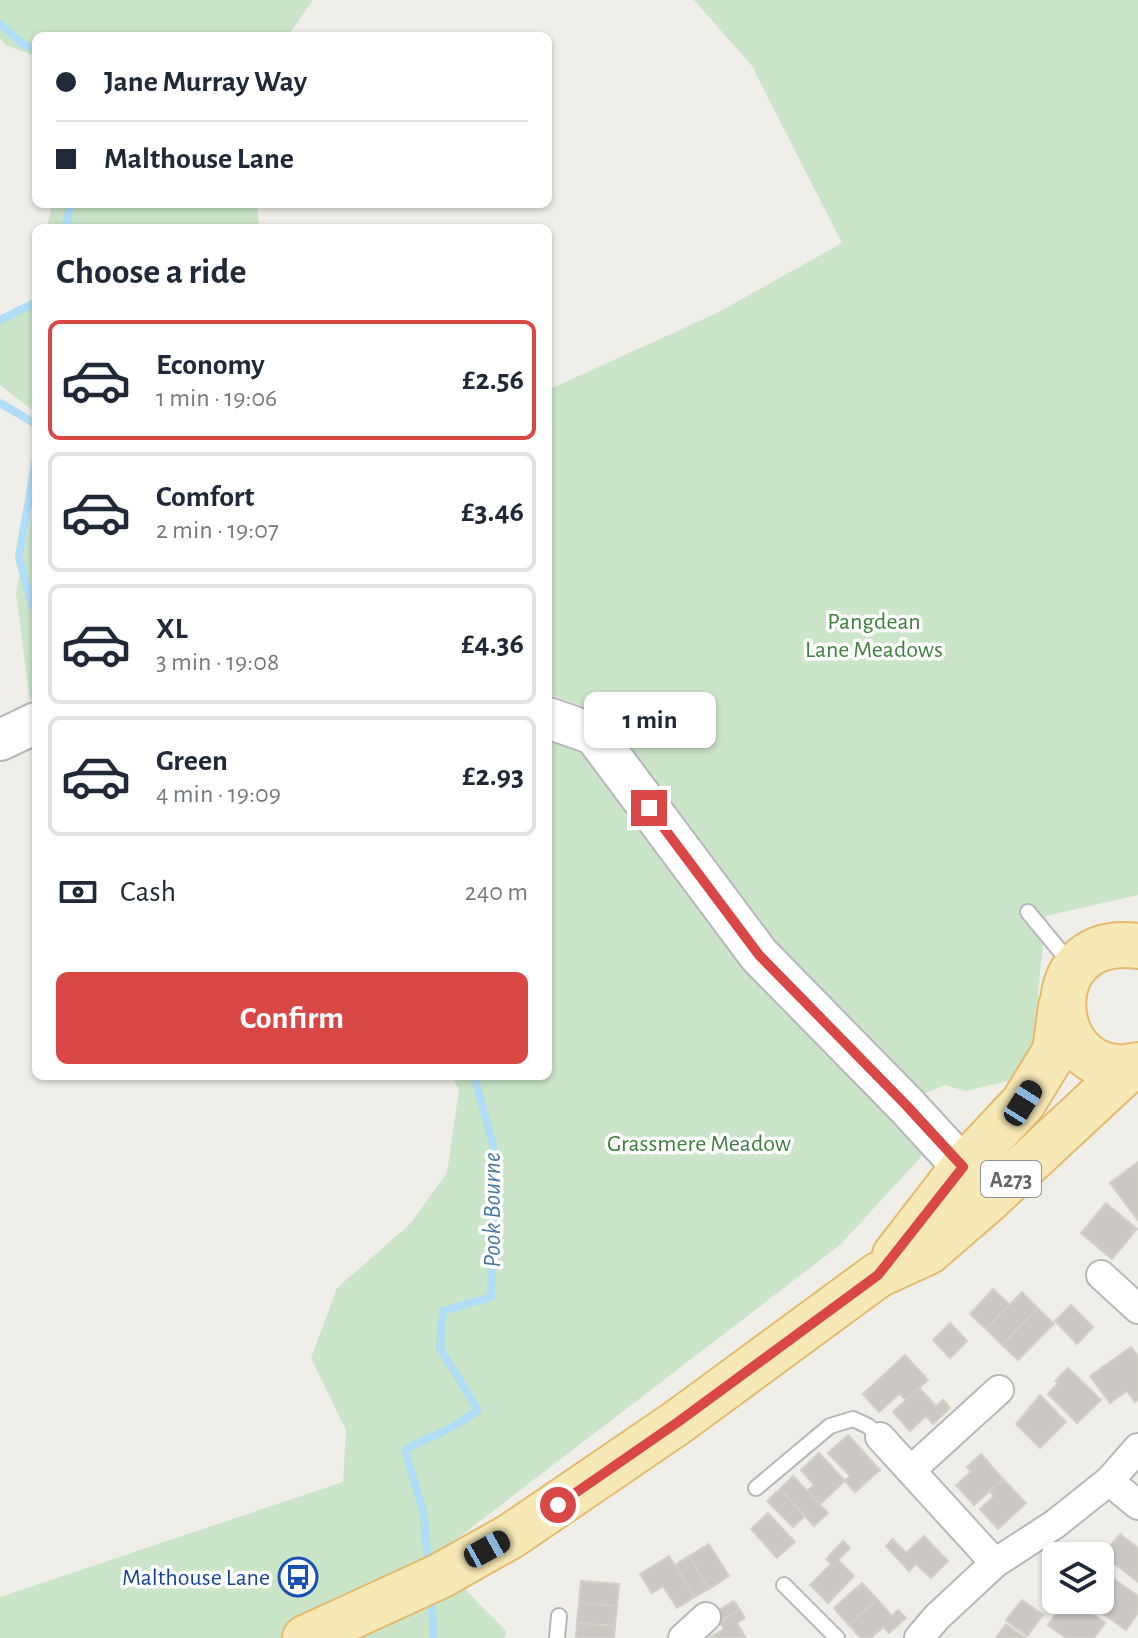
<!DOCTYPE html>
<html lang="en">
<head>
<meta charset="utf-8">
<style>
  :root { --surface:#fff; --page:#f6f6f7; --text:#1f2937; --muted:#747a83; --line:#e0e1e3; --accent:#d94846 }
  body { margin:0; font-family:"Alegreya Sans",sans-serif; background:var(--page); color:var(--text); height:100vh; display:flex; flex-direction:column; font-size:30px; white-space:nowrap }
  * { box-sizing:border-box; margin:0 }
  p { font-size:26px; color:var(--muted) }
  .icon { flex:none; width:44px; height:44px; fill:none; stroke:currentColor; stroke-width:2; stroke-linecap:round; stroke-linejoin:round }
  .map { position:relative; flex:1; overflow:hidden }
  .panel { position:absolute; left:32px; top:224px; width:520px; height:856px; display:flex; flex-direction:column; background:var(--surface); border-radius:12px; box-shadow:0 2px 6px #0004 }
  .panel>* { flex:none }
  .hud { position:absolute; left:32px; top:32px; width:520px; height:176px; border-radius:12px; box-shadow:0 2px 6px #0004; display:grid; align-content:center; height:176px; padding:0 24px; background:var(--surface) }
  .fabs { position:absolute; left:1042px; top:1542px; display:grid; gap:16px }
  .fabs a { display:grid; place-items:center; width:72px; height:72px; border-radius:12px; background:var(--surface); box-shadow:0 2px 6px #0004; font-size:40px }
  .end { position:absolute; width:36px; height:36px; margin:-18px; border:10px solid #d94846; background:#fff; box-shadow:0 0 0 4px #fff }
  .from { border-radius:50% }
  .bubble { position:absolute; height:56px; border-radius:12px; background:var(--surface); box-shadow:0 2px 6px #0004; font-size:26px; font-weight:700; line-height:56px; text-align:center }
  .car { position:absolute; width:24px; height:48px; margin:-24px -12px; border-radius:10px; box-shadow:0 0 6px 2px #0007; background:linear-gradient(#222 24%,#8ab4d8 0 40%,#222 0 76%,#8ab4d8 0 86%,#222 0) }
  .hud b { display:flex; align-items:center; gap:28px; height:76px; font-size:30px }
  .hud b+b { border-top:2px solid var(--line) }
  .hud i { width:20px; height:20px; background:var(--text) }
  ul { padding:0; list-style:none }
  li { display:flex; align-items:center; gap:24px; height:120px; margin:0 16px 12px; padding:0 8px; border:4px solid var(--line); border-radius:12px }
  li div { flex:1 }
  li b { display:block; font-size:30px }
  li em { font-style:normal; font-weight:700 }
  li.current { border-color:var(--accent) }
  li>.icon { width:72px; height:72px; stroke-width:1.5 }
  h2 { padding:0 24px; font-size:36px; line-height:96px }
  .pay { display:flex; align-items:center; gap:20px; height:88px; padding:0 24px; font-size:30px }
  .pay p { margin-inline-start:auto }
  .cta { display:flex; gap:16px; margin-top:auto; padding:16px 24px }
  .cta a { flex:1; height:92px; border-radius:12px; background:var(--accent); color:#fff; font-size:32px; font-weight:700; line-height:92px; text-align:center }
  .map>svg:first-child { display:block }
  .green { fill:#cae5c8 }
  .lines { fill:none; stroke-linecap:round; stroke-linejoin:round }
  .stream { stroke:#b2ddf7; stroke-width:8 }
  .building { fill:#ccc9c5; stroke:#d4cfc7; stroke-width:2 }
  .lane-casing { stroke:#b5b8bb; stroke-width:18 }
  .street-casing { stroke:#b5b8bb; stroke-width:32 }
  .secondary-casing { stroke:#b5b7bb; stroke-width:44 }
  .primary-casing { stroke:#e4bb6e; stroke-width:48 }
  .lane { stroke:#fff; stroke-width:14 }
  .street { stroke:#fff; stroke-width:28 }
  .secondary { stroke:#fff; stroke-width:40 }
  .primary { stroke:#f7e9b6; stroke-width:44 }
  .route { stroke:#d94846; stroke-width:10 }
  .labels { text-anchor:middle; stroke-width:7; stroke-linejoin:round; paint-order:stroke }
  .shield { fill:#fff; stroke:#909295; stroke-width:2 }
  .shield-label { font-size:22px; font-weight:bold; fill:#606367 }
  .park-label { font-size:24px; fill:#3f803e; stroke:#fff }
  .transit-label { font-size:24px; fill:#164399; stroke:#fff; text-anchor:end }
  .water-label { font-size:26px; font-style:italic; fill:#4b7aa0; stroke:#fff }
</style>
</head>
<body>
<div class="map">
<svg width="1138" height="1638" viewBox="0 0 1138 1638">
  <rect width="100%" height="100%" fill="#f0eee9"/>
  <g class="green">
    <polygon points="0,0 313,0 288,36 36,36 36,56 5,45 0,38"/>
    <polygon points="694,0 1138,0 1138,895 1046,916 1032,1050 1008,1081 966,1091 945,1085 916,1097 735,905 611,716 548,694 548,390 717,313 842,243 752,66"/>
    <polygon points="52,204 257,204 259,228 47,228"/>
    <polygon points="36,287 36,413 0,385 0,318 33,300"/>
    <polygon points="36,491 36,709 29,695 16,593"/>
    <polygon points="548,731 591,744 930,1147 840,1245 433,1557 506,1631 504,1638 0,1638 0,1597 343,1482 346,1430 311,1358 337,1288 410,1224 447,1173 459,1089 451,1076 548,1076"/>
  </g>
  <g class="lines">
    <g class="stream">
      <polyline points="0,24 24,45 36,48"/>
      <polyline points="66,228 70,204"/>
      <polyline points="0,320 36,302"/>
      <polyline points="0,403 36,424"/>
      <polyline points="36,458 19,557 32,606 36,605"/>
      <path d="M428,1565L424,1515L405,1450C431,1436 455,1428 478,1410L440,1348L443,1311L491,1297L494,1149L474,1076"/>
      <polyline points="431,1595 434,1638"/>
    </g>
  </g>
  <g class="building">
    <polygon points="1138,1162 1138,1220 1110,1183"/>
    <polygon points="1106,1203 1137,1229 1112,1259 1081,1233"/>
    <polygon points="993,1289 1010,1305 986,1329 970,1314"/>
    <polygon points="1022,1292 1038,1308 1002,1345 986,1329"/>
    <polygon points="1071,1305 1093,1327 1077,1344 1055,1321"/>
    <polygon points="1038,1308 1054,1324 1018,1360 1002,1345"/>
    <polygon points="950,1323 967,1341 950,1358 933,1340"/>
    <polygon points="1131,1347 1138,1356 1138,1400 1135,1402 1127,1391 1110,1403 1090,1376"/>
    <polygon points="905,1355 928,1380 906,1400 899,1394 879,1412 863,1394"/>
    <polygon points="1068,1368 1101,1400 1077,1423 1048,1394 1058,1383 1055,1381"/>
    <polygon points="919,1388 936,1406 943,1400 950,1408 933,1424 926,1416 910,1431 893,1412"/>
    <polygon points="1040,1395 1066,1422 1040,1448 1016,1424"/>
    <polygon points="848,1435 880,1470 855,1492 845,1481 850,1476 828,1453"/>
    <polygon points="819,1453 845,1481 820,1504 807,1491 814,1485 801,1470"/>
    <polygon points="981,1454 1003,1479 974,1505 956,1485 971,1472 967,1467"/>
    <polygon points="793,1476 828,1513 814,1526 780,1489"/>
    <polygon points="1003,1479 1026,1503 998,1529 980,1509 994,1496 989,1491"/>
    <polygon points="780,1489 805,1516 793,1527 767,1501"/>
    <polygon points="768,1513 795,1542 777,1558 751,1529"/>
    <polygon points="1120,1534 1138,1548 1138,1582 1103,1555"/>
    <polygon points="924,1536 948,1561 931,1578 916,1564 909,1571 886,1546 893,1539 906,1553"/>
    <polygon points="843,1541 850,1548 838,1560 854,1576 828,1603 810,1585 831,1564 826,1559"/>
    <polygon points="709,1544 729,1576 709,1589 689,1556"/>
    <polygon points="669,1556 695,1597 677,1608 663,1586 652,1593 640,1574"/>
    <polygon points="689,1556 709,1589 695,1597 675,1565"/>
    <polygon points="1104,1572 1138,1596 1138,1613 1126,1630 1084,1600 1100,1600 1100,1577"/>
    <polygon points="581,1581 619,1584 617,1606 579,1603"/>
    <polygon points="862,1583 877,1599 849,1625 834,1608"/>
    <polygon points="877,1599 892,1616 898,1610 906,1618 889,1633 883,1627 871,1638 861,1638 849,1625"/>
    <polygon points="1022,1600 1043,1615 1027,1636 1006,1620"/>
    <polygon points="1073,1600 1105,1623 1094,1638 1066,1638 1048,1625 1060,1609 1063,1613"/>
    <polygon points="734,1601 740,1610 720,1622 714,1613"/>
    <polygon points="579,1603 617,1606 615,1626 577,1623"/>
    <polygon points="740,1610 745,1618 737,1623 746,1638 709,1638 724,1629 720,1622"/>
    <polygon points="577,1623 615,1626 614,1638 576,1638"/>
    <polygon points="1006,1624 1025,1638 996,1638"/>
  </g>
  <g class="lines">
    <g class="lane-casing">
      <g id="lane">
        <polyline points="1028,912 1071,964"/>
        <polyline points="756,1488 830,1426 853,1419 868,1426 880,1437"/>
        <polyline points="784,1585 837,1638"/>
        <polyline points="557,1638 559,1616"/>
      </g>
    </g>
    <g class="street-casing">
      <g id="street">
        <polyline points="1101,1275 1138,1309"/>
        <polyline points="880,1437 995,1563"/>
        <polyline points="911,1470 999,1390"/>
        <polyline points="1109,1481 1138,1505"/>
        <polyline points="683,1638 706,1617"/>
        <polyline points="919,1638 937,1617 995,1563 1055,1524 1109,1481 1138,1448"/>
      </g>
    </g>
    <g class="secondary-casing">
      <g id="secondary">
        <polyline points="548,718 594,734 759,955 906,1105 963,1167"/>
        <polyline points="0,740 36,723"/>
      </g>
    </g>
    <g class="primary-casing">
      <g id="primary">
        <path d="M1138,946C1030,932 1047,1087 1138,1065"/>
        <polyline points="895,1255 963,1167 1023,1103 1055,1051 1061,1006"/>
        <polyline points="305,1638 440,1576 511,1536 678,1422 878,1275 928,1252 987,1201 1132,1066"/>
      </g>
    </g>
    <use href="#lane" class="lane"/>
    <use href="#street" class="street"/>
    <use href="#secondary" class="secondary"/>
    <use href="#primary" class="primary"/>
  </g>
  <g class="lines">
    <polyline class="route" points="558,1505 678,1422 878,1275 963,1167 906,1105 759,955 649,808"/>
  </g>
  <defs>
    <g id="bus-ring" transform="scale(2)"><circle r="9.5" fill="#fff" stroke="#1a4fb4" stroke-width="1.5"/><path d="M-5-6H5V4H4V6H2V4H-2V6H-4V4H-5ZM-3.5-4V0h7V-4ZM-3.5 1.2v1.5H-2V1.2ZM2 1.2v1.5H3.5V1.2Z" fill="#1a4fb4"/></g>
  </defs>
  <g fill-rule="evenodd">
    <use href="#bus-ring" x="298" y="1577"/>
  </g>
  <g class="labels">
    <rect class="shield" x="981" y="1161" width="60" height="36" rx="6"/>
    <g class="shield-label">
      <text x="1011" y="1187">A273</text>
    </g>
    <g class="park-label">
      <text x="874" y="629">Pangdean<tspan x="874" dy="28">Lane Meadows</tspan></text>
      <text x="699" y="1151">Grassmere Meadow</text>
    </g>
    <g class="transit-label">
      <text x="270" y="1585">Malthouse Lane</text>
    </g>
    <g class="water-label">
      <text transform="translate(491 1210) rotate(-90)" y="9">Pook Bourne</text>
    </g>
  </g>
</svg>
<div class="fabs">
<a><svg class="icon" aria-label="layers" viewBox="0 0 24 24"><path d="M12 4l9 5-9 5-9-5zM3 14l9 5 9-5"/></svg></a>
</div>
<i class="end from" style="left:558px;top:1505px"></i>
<i class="end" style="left:649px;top:808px"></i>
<div class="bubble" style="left:584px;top:692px;width:132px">1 min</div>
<i class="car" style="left:1023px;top:1103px;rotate:32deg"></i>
<i class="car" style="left:487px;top:1549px;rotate:61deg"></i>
<div class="hud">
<b><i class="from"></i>Jane Murray Way</b>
<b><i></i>Malthouse Lane</b>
</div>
<section class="panel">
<h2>Choose a ride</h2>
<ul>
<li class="current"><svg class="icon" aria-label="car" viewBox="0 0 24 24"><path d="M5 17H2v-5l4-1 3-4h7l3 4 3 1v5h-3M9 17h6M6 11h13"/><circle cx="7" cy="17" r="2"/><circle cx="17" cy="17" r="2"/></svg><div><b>Economy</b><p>1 min · 19:06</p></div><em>£2.56</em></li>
<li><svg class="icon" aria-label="car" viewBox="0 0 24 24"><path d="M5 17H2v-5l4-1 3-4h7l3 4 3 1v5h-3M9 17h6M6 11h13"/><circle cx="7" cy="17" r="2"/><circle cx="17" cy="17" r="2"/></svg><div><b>Comfort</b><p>2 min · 19:07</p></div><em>£3.46</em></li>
<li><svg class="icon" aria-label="car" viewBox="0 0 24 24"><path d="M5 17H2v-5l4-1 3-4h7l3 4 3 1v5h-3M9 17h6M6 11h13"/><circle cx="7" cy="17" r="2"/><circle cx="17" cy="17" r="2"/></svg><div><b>XL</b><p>3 min · 19:08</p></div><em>£4.36</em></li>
<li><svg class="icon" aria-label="car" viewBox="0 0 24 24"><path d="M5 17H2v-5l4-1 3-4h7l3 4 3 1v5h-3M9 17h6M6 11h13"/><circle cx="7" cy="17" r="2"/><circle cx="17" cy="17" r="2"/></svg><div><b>Green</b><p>4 min · 19:09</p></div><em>£2.93</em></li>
</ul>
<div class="pay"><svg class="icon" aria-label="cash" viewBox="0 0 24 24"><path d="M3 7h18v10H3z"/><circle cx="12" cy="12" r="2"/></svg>Cash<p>240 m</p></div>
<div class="cta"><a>Confirm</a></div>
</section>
</div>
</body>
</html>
